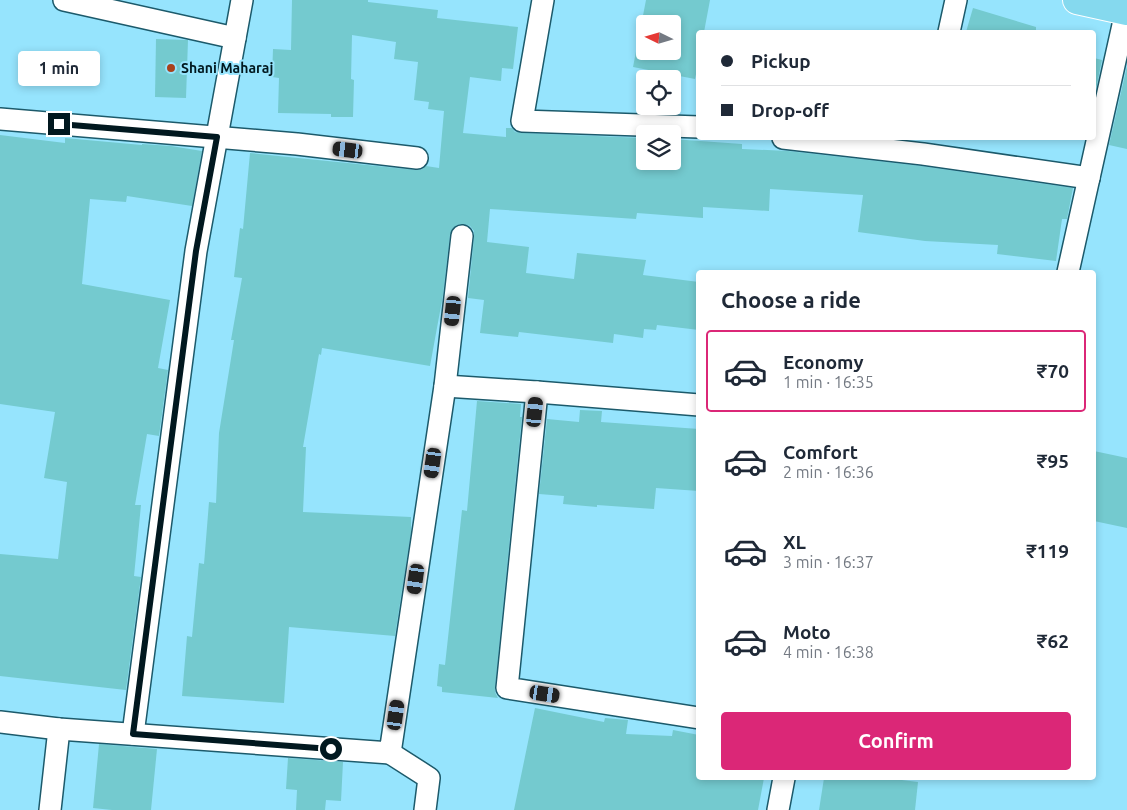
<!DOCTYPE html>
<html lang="en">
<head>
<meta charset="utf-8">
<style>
  :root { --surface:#fff; --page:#f2f2f3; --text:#1f2937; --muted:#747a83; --line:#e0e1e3; --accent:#db2777 }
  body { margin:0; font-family:Ubuntu,sans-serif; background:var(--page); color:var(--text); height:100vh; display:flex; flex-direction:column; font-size:19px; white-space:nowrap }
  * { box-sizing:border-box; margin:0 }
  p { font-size:16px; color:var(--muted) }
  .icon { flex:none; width:28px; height:28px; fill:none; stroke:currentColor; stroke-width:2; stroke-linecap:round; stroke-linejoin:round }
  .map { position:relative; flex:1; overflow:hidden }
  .details { position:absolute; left:696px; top:270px; width:400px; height:510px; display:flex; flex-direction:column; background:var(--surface); border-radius:5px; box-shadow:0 2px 8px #0003 }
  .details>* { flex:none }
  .banner { position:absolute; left:696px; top:30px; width:400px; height:110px; border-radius:5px; box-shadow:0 2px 8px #0003; display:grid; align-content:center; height:110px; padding:0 25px; background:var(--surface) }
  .needle { width:32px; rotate:275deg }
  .buttons { position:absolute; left:636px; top:15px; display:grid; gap:10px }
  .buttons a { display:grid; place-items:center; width:45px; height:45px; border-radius:5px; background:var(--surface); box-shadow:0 2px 8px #0003; font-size:25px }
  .end { position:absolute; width:22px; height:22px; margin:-11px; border:6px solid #01181f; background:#fff; box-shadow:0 0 0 2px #fff }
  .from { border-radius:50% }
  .bubble { position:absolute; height:35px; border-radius:5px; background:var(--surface); box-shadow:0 2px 8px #0003; font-size:16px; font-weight:700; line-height:35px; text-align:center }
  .car { position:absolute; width:15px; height:30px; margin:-15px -8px; border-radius:6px; box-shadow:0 0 4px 1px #0007; background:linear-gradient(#222 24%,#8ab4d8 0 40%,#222 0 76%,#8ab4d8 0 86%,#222 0) }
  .banner b { display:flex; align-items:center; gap:18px; height:48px; font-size:19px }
  .banner b+b { border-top:1px solid var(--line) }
  .banner i { width:12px; height:12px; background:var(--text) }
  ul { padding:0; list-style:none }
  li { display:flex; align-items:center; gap:15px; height:82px; margin:0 10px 8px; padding:0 15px; border:2px solid transparent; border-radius:5px }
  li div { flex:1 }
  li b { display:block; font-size:19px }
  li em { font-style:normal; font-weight:700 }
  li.on { border-color:var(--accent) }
  li>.icon { width:45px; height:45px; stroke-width:1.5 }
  h2 { padding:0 25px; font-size:22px; line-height:60px }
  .cta { display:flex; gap:10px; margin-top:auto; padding:10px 25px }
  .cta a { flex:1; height:58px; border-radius:5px; background:var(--accent); color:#fff; font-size:20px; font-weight:700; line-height:58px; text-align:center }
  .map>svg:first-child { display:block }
  .building { fill:#74cacf; fill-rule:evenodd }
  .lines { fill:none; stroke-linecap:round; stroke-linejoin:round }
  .minor-casing { stroke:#1c5a6b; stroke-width:24 }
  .primary-casing { stroke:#fff; stroke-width:30 }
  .minor { stroke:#fff; stroke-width:21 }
  .primary { stroke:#85d9ee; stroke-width:28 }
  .route { stroke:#01181f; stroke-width:6 }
  .poi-dot { fill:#a8421b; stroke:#96e4fd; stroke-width:2 }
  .labels { text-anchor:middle; stroke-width:4; stroke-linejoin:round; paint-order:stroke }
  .poi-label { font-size:14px; font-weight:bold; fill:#01181f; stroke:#96e4fd; text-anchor:start }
</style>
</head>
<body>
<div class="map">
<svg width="1127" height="810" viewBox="0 0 1127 810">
  <rect width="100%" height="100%" fill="#96e4fd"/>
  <g class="building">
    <polygon points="292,0 368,0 368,2 438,10 437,18 518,27 513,69 502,68 501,81 470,77 463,133 506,137 506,128 512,128 515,132 522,133 645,138 645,161 672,161 672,139 742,144 742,149 788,151 921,166 1073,188 1067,219 1062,219 1056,261 997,254 998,245 925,241 858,232 863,195 770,189 769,211 703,207 703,218 637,213 636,219 490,209 487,242 529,247 526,273 574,279 577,253 646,260 643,275 699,282 699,330 657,325 656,330 644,329 643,338 614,334 613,343 519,332 518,337 480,333 484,300 468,298 474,237 474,231 470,226 464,224 457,225 452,229 450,235 443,295 430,366 322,348 321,355 319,354 303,447 306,447 303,512 411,517 411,532 395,636 289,627 284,703 182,696 187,636 192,637 199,563 204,564 209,502 216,503 219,433 234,340 231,340 242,278 234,277 240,228 243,229 250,153 416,170 421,170 426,166 439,168 444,111 428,109 429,102 414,100 418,62 394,59 396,42 352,35 351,79 354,80 353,117 331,117 331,114 278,113 279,78 272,77 273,49 291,50"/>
    <path d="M646,0H710L704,32H699V60L695,79L633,67ZM645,24H672V51H645Z"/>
    <polygon points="973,8 1036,27 1036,32 966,32"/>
    <polygon points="156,39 188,40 186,98 155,97"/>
    <polygon points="1094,58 1102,60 1094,99"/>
    <polygon points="1127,66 1127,149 1109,145"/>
    <polygon points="0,135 65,143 65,138 142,145 142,144 171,146 202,151 192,206 127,196 126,202 90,199 82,284 170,300 158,368 168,370 159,436 147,434 135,505 141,505 134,576 141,577 126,690 0,676 0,554 58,559 67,482 44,478 55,412 0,404"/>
    <polygon points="477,401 521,404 520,417 522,417 495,687 495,692 498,698 442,692 442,687 437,686 439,664 445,665 462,510 467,511"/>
    <polygon points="580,410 602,411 601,422 699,429 699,491 656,488 654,509 597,505 597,507 563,504 564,496 539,494 547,419 579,422"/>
    <polygon points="1094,451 1127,458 1127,528 1094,521"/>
    <polygon points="535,708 604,722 605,718 628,720 626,734 672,736 673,730 699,735 699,778 764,778 758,810 514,810"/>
    <polygon points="99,744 157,749 151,810 112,810 93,808"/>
    <polygon points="288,758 343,762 341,801 326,800 325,810 296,810 297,790 286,789"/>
    <polygon points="824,778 886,778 918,782 915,810 819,810"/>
  </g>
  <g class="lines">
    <g class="minor-casing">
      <g id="minor">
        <polyline points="64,0 235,38"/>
        <polyline points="543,0 522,121 699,127"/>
        <polyline points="949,32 956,0"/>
        <polyline points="0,119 297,144 417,158"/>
        <polyline points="783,138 923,154 1089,178"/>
        <polyline points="1068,272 1127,7"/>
        <polyline points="445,386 537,392 699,405"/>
        <polyline points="537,392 507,688 699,718"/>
        <polyline points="0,722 59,729 390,753 445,386 462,236"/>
        <polyline points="133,734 196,251 242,0"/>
        <polyline points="390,753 429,778 425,810"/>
        <polyline points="50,810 59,729"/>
        <polyline points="778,810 784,778"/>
      </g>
    </g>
    <g class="primary-casing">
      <polyline id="primary" points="1077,0 1127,11"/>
    </g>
    <use href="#minor" class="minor"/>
    <use href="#primary" class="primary"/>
  </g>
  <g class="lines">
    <polyline class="route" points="59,124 217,137 196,251 133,734 331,749"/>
  </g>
  <circle class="poi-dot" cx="171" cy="68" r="5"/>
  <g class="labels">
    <g class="poi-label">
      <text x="181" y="73">Shani Maharaj</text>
    </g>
  </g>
</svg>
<div class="buttons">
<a><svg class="needle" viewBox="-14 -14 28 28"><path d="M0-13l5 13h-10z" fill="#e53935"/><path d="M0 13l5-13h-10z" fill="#747a83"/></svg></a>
<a><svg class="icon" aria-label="locate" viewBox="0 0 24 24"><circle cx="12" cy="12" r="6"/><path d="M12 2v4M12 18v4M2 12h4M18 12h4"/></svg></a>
<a><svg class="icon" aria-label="layers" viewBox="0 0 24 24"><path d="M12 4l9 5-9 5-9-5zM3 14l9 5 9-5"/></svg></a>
</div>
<i class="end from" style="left:331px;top:749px"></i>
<i class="end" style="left:59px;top:124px"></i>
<div class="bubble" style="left:18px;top:51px;width:82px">1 min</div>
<i class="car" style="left:348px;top:150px;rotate:277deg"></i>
<i class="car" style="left:453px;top:311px;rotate:186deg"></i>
<i class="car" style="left:535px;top:412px;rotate:6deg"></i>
<i class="car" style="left:433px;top:463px;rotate:188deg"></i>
<i class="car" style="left:416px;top:579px;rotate:188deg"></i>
<i class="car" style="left:545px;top:694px;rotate:99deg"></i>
<i class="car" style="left:396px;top:715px;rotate:8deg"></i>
<div class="banner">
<b><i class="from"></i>Pickup</b>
<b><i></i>Drop-off</b>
</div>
<section class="details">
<h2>Choose a ride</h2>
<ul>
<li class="on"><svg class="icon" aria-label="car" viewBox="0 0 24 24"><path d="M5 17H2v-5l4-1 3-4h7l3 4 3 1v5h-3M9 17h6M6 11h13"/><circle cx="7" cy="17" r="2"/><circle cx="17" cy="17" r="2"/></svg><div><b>Economy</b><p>1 min · 16:35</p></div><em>₹70</em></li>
<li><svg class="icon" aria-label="car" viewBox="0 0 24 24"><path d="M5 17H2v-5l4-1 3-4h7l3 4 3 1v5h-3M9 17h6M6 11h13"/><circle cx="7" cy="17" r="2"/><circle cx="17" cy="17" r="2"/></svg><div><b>Comfort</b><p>2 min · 16:36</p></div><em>₹95</em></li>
<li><svg class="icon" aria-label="car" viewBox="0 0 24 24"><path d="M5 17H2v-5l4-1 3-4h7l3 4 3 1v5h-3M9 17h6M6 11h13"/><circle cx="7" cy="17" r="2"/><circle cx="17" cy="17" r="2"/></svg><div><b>XL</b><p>3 min · 16:37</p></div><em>₹119</em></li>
<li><svg class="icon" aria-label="car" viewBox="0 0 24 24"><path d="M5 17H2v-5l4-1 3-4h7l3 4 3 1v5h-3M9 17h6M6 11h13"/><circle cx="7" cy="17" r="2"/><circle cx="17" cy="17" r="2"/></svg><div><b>Moto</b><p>4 min · 16:38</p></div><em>₹62</em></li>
</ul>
<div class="cta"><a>Confirm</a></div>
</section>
</div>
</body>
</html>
